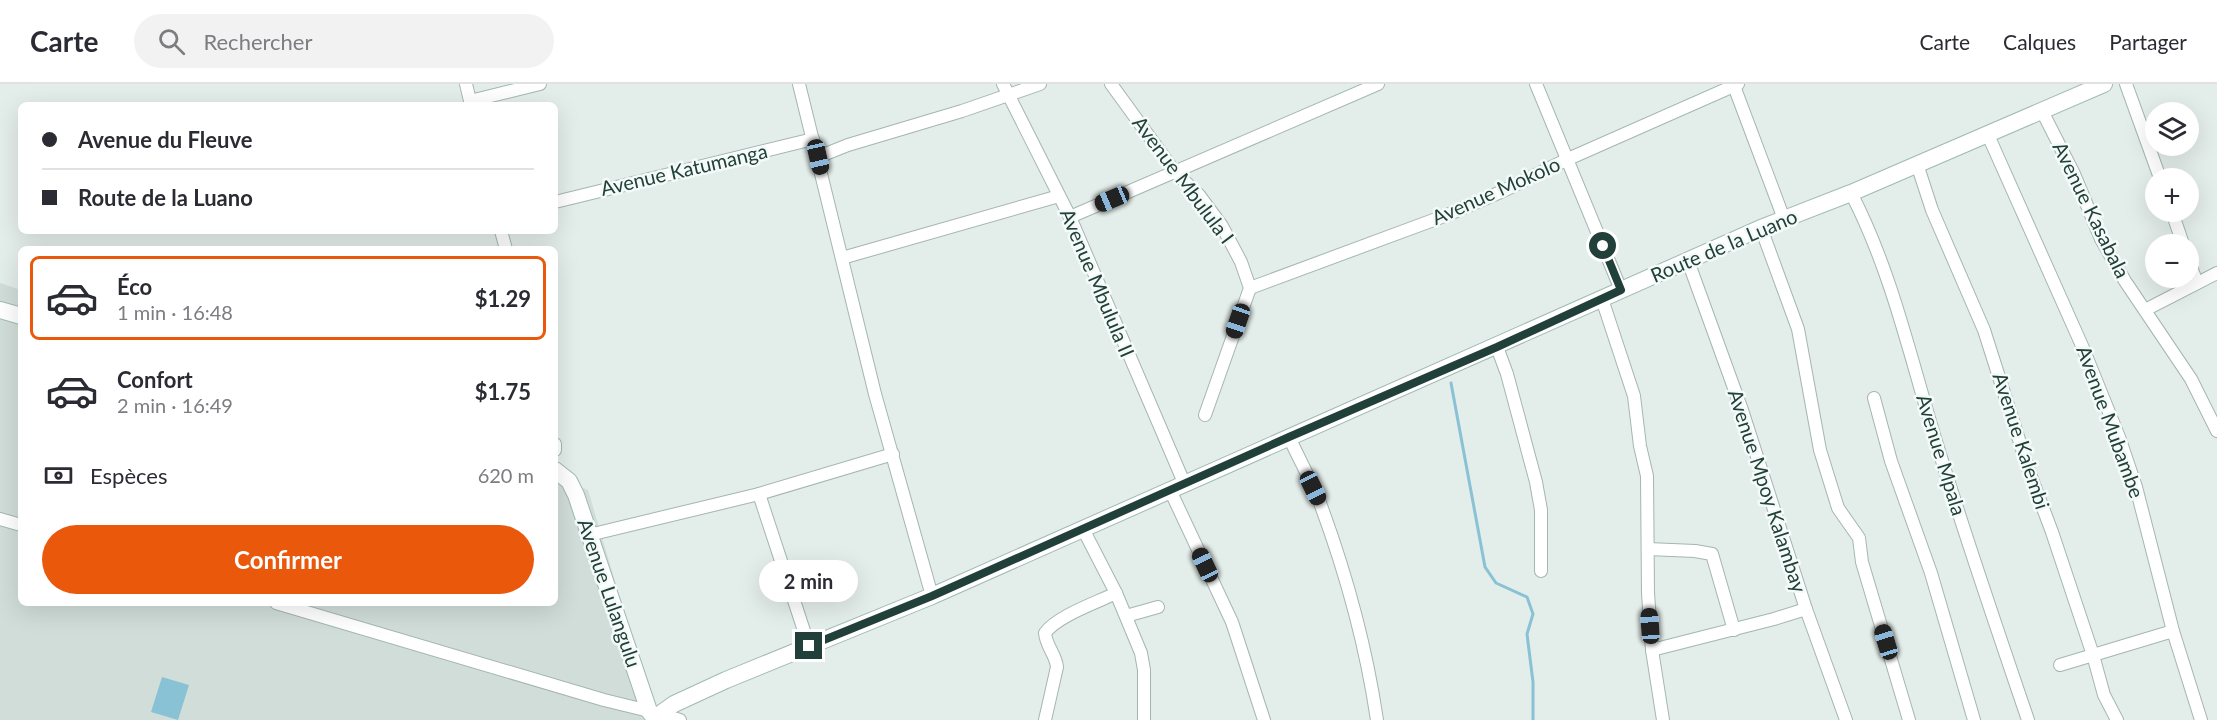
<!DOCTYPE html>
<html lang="fr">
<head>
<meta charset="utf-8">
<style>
  :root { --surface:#fff; --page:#f2f2f3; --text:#2b2b33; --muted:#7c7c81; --line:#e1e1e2; --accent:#ea580c }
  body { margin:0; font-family:Lato,sans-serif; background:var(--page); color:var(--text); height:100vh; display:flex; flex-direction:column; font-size:22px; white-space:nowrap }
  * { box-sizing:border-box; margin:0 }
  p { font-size:20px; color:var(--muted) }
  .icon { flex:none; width:33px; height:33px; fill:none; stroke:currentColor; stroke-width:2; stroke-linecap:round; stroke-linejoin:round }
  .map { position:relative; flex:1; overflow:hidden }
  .drawer { position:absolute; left:18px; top:162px; width:540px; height:360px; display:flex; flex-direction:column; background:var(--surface); border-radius:9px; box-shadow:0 6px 24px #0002 }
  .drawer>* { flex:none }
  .hud { position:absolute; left:18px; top:18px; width:540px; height:132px; border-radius:9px; box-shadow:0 6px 24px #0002; display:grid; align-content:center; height:132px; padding:0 24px; background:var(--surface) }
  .buttons { position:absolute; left:2145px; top:18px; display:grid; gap:12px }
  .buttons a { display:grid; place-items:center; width:54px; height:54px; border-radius:50%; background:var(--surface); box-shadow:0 6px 24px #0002; font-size:30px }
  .end { position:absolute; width:27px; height:27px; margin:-14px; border:8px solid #22403a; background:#fff; box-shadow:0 0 0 3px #fff }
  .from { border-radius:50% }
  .bubble { position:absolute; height:42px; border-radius:21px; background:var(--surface); box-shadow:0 6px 24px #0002; font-size:20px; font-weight:700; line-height:42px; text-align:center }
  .car { position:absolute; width:18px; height:36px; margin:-18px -9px; border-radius:8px; box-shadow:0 0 4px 2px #0007; background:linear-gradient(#222 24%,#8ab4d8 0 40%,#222 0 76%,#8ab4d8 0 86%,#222 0) }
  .hud b { display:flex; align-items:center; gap:21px; height:57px; font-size:22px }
  .hud b+b { border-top:2px solid var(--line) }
  .hud i { width:15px; height:15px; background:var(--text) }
  ul { padding:10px 0 0; list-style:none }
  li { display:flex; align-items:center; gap:18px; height:84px; margin:0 12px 9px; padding:0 12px; border:3px solid transparent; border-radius:9px }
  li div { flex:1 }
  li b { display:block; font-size:22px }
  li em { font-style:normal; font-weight:700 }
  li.selected { border-color:var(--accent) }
  li>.icon { width:54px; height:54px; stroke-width:1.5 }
  .pay { display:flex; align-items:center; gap:15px; height:66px; padding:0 24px; font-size:22px }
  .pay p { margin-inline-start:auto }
  .button { display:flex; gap:12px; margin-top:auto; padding:12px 24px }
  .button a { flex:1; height:69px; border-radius:36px; background:var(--accent); color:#fff; font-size:24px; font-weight:700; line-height:69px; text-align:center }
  header { display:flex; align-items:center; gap:36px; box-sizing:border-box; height:84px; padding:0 30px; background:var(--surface); border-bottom:2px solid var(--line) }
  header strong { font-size:28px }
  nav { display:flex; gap:33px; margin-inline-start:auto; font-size:21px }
  .search { width:420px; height:54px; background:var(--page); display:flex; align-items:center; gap:15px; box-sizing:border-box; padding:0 21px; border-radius:33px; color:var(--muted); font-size:22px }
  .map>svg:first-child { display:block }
  .built { fill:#d1ddd9 }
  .water { fill:#89c2d4 }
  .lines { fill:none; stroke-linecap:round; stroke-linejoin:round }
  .stream { stroke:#89c2d4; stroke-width:3 }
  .street-casing { stroke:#a5b6b2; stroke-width:14 }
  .secondary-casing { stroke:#a1bab3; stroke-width:18 }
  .street { stroke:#fff; stroke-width:12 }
  .secondary { stroke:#fff; stroke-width:16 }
  .route { stroke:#22403a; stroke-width:8 }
  .labels { text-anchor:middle; stroke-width:5; stroke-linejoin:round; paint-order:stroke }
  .street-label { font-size:20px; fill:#22403a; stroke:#f4faf7 }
</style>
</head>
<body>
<header>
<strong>Carte</strong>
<div class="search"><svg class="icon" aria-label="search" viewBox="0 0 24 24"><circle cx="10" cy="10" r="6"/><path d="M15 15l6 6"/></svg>Rechercher</div>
<nav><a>Carte</a><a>Calques</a><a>Partager</a></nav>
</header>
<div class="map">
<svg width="2217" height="636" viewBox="0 0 2217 636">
  <rect width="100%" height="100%" fill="#e3edea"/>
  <polygon class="built" points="0,199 21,206 21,519 555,519 555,394 588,406 656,636 0,636"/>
  <polygon class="water" points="162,593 189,601 178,636 151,628"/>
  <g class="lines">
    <polyline class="stream" points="1451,299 1485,483 1496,499 1527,513 1533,530 1527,550 1533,598 1533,636"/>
    <g class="street-casing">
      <g id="street">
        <polyline points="466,0 471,21"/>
        <polyline points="799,0 875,310 932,512"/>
        <polyline points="1003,0 1070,133 1185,401"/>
        <polyline points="1111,0 1175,88 1199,111 1222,142 1241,178 1250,204 1205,331"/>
        <polyline points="1536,0 1621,206"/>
        <polyline points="2126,0 2160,94"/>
        <polyline points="1734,2 1784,135"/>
        <polyline points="470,17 540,0"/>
        <polyline points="2042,27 2074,90 2101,155 2125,197 2191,295 2217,347"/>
        <polyline points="1988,51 2083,264 2119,353 2136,403 2173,547 2201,636"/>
        <polyline points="818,73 848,61 962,27 1040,0"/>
        <polyline points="1917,80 1932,126 1984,246 2029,387 2052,448 2093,571 2104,611 2117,636"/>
        <path d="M1851,109C1891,186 1910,272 1935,354C1964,449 1996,542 2028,636"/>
        <polyline points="555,118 813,55"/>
        <polyline points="2172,128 2183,160"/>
        <polyline points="1070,133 1378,0"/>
        <polyline points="1761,144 1798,245 1820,366 1838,424 1859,454 1862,478 1909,636"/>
        <polyline points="501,147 506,165"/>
        <polyline points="842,174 1059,112"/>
        <polyline points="2188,175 2197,199"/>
        <polyline points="1688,177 1742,326 1806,525 1846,636"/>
        <polyline points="1250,204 1447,131 1503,107 1568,75 1738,0"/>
        <polyline points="1602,215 1634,312 1640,362 1647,392 1648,509 1652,566 1663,636"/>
        <polyline points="2145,226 2217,189"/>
        <polyline points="1497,263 1507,290 1536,398 1541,426 1541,487"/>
        <polyline points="1874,314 1891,377 1931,489 1974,636"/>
        <path d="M1289,353C1299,375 1311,396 1320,419C1346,489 1366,562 1377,636"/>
        <polyline points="555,360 555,366"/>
        <polyline points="1170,406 1232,538 1264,636"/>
        <polyline points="759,410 809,562"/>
        <polyline points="0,435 21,441"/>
        <polyline points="1083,445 1116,509 1141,569 1144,586 1144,636"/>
        <polyline points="589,451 759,410 893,370"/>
        <polyline points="1648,465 1695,467 1712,470 1734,546"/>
        <polyline points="276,519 604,616 649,627"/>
        <polyline points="1126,532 1158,523"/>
        <polyline points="1652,566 1774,535 1806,525"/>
        <polyline points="2060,581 2173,547"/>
        <polyline points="660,630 680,636"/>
        <path d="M1045,636L1057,583C1056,571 1046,562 1045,549C1057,532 1096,519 1116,509"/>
      </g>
    </g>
    <g class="secondary-casing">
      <g id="secondary">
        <polyline points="0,226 21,232"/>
        <polyline points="555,386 569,397 576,411 649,627 656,636"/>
        <polyline points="657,636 660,630 674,620 726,596 932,512 1761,144 1851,109 2104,0"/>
      </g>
    </g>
    <use href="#street" class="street"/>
    <use href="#secondary" class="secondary"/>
  </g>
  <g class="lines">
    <polyline class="route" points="809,562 932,512 1289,353 1497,263 1621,206 1603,162"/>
  </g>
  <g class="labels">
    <g class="street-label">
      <text transform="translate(684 86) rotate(-13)" y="7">Avenue Katumanga</text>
      <text transform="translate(1183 96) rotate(53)" y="7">Avenue Mbulula I</text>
      <text transform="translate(1496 107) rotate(-24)" y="7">Avenue Mokolo</text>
      <text transform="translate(2091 126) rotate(64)" y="7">Avenue Kasabala</text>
      <text transform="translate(1724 162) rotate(-23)" y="7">Route de la Luano</text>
      <text transform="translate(1097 199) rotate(67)" y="7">Avenue Mbulula II</text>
      <text transform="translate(2110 338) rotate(70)" y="7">Avenue Mubambe</text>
      <text transform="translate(2021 357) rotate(72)" y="7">Avenue Kalembi</text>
      <text transform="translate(1941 371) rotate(73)" y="7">Avenue Mpala</text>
      <text transform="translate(1767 407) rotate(72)" y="7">Avenue Mpoy Kalambay</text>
      <text transform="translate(609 509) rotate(71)" y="7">Avenue Lulangulu</text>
    </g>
  </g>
</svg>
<div class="buttons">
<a><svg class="icon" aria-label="layers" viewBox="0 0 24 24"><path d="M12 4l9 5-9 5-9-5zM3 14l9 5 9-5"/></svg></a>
<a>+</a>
<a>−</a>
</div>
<i class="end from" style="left:1603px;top:162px"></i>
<i class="end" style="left:809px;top:562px"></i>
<div class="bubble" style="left:759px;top:476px;width:99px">2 min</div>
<i class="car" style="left:818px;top:73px;rotate:167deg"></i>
<i class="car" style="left:1112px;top:115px;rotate:247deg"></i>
<i class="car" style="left:1238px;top:237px;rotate:199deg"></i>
<i class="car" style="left:1313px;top:404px;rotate:154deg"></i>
<i class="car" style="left:1205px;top:481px;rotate:335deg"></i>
<i class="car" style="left:1650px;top:542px;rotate:356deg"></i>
<i class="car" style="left:1886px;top:558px;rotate:343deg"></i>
<div class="hud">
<b><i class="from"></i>Avenue du Fleuve</b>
<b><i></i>Route de la Luano</b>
</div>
<section class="drawer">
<ul>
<li class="selected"><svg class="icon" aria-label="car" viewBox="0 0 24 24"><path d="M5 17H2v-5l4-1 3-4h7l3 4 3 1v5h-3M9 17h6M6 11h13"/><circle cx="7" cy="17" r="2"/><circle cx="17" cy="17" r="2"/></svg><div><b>Éco</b><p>1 min · 16:48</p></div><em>$1.29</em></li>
<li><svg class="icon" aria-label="car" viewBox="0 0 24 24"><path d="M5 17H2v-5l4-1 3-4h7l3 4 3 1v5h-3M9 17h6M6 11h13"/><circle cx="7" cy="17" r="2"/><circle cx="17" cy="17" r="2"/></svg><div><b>Confort</b><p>2 min · 16:49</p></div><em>$1.75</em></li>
</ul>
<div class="pay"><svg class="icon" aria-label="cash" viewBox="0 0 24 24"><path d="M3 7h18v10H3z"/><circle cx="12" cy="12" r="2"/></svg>Espèces<p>620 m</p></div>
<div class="button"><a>Confirmer</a></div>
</section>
</div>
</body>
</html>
